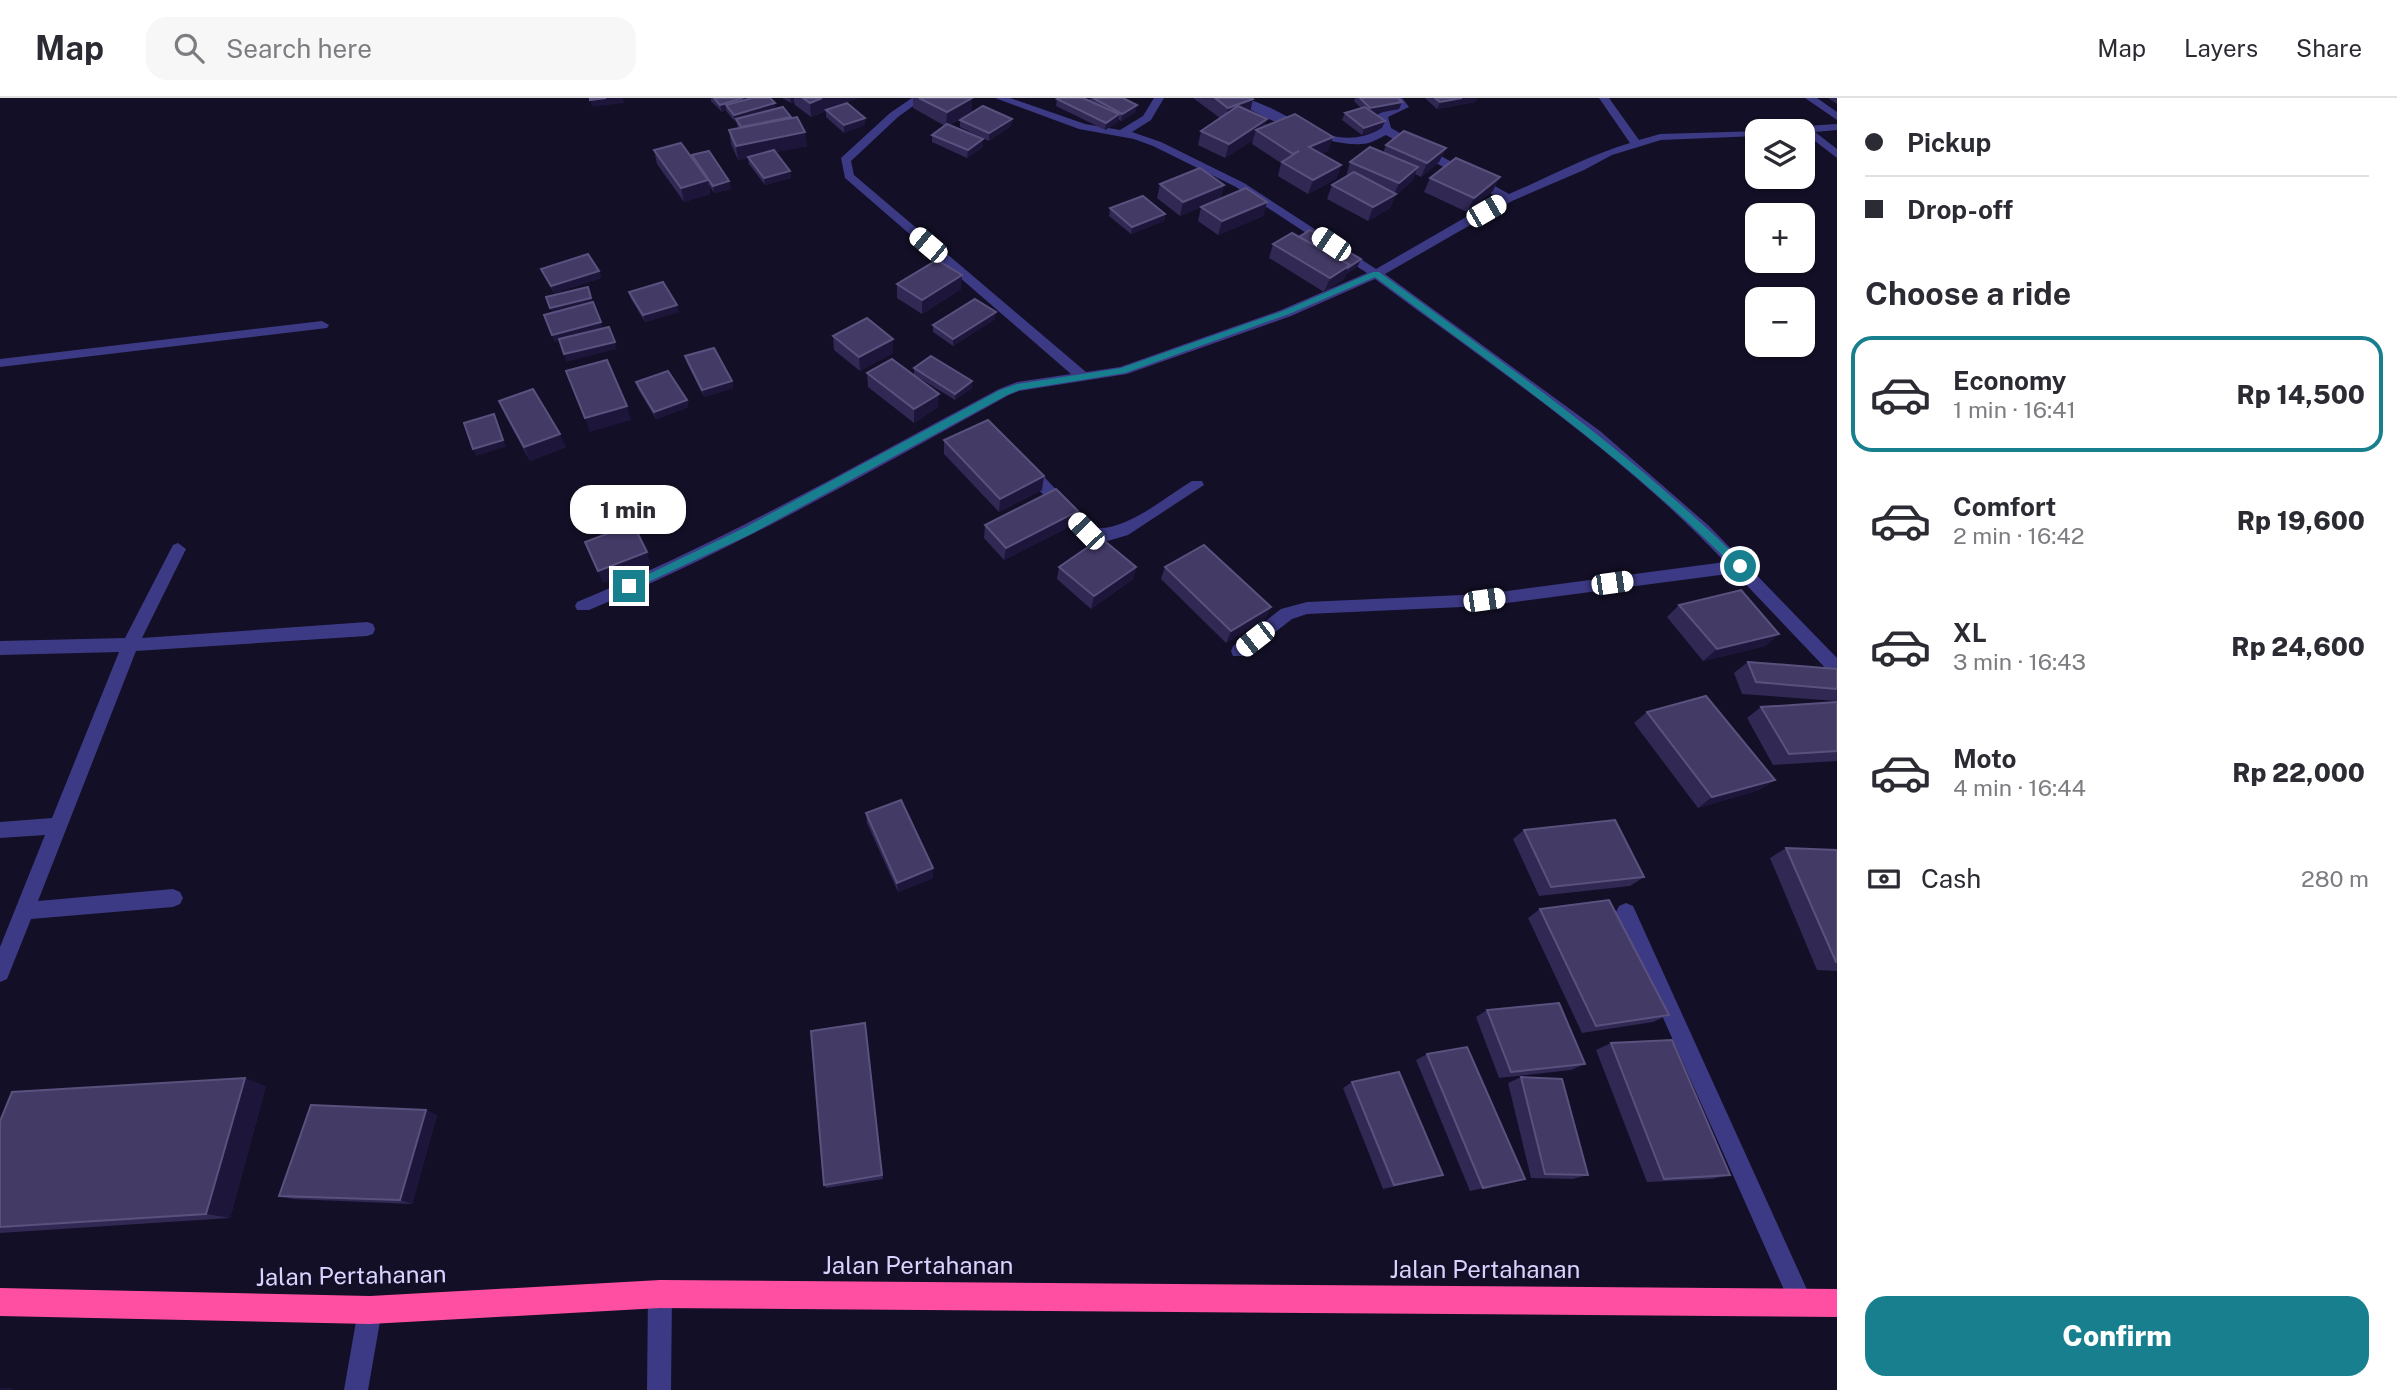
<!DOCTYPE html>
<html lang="en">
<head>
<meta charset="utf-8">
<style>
  :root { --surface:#fff; --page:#f7f7f7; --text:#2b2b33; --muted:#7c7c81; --line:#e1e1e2; --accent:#187f8f }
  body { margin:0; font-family:"Public Sans",sans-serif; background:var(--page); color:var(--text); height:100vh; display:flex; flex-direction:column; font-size:26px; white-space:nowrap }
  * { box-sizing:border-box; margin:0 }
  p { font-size:23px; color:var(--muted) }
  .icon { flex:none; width:38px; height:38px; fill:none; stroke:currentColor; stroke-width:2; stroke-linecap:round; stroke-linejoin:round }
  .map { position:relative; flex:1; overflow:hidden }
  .panel { display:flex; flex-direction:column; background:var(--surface); width:560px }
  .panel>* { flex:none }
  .guide { display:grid; align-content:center; height:154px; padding:0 28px; background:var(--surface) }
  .buttons { position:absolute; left:1745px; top:21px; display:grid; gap:14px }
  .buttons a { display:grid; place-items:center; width:70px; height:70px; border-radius:14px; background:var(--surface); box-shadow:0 2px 5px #0004; font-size:35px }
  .end { position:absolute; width:32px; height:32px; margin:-16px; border:9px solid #187f8f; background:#fff; box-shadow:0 0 0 4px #fff }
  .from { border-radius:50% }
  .bubble { position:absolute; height:49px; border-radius:21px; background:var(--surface); box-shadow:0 2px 5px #0004; font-size:23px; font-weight:800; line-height:49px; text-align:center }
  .car { position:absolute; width:21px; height:42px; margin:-21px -10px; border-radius:9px; box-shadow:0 0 5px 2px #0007; background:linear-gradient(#fff 24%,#345 0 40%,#fff 0 76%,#345 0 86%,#fff 0) }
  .guide b { display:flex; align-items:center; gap:24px; height:66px; font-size:26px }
  .guide b+b { border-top:2px solid var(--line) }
  .guide i { width:18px; height:18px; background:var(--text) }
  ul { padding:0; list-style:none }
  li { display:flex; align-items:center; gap:21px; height:116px; margin:0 14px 10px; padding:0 14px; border:4px solid transparent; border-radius:21px }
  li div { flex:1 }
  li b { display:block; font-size:26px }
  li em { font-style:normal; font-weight:800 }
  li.current { border-color:var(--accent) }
  li>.icon { width:63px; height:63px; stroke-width:1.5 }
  h2 { padding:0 28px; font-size:32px; line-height:84px }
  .pay { display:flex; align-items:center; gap:18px; height:77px; padding:0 28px; font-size:26px }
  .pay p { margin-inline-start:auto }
  .action { display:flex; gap:14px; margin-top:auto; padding:14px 28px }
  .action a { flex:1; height:80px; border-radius:21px; background:var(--accent); color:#fff; font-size:28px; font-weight:800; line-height:80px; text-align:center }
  header { display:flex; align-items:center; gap:42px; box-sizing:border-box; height:98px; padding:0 35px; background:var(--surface); border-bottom:2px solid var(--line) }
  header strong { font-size:33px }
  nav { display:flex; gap:38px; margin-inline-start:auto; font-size:24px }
  .search { width:490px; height:63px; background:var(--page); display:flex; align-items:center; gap:18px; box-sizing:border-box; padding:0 24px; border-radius:21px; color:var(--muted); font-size:26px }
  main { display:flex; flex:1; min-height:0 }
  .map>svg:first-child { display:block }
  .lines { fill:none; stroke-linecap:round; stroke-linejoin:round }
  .minor { fill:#3d3a85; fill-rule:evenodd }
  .highway { fill:#ff4fa3; fill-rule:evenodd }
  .wall { fill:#312854 }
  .shaded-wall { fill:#1d163a }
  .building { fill:#433a66; stroke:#5a527e; stroke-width:2 }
  .route { fill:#187f8f }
  .labels { text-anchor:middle; stroke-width:5; stroke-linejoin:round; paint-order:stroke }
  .near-street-label { font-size:24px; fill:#d9d4ff; stroke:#130f26 }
</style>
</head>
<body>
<header>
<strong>Map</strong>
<div class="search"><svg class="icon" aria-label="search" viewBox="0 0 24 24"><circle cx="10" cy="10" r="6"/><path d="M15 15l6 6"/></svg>Search here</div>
<nav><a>Map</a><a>Layers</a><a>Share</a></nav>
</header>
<main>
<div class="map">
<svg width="1837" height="1292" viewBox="0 0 1837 1292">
  <rect width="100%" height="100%" fill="#130f26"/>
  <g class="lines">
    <g class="minor">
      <path d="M912,0H924L898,19L851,63L854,77L1086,274L1120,269L1281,212L1367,175L1236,89L1153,48L1134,41L1079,31L995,0H1010L1085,26L1120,32L1143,18L1154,0H1164L1151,22L1132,34L1161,44L1244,85L1376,171L1499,100L1386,37C1378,41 1370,46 1361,46C1331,49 1256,20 1234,0C1281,0 1326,62 1380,31L1378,16L1397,8L1391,0H1402L1409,9L1388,19L1391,30L1509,96C1549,79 1589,57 1630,45L1599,0H1609L1639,42L1660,36L1761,33H1757V38L1661,42L1612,57L1584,72L1512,103L1385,176L1600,333L1709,428L1837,560V578L1831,576L1735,475L1484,508L1307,516L1292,521L1245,558H1233L1231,553L1233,548L1281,511L1307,504L1484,496L1725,464C1622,355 1495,270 1375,181L1291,218L1127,276L1019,293L1009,297C871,373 734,452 589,512H577L575,508L577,504C723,444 860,365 999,291L1017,284L1071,276L845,80L841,60L890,15Z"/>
      <polygon points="1805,0 1817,0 1837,14 1837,22"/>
      <polygon points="1837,26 1837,32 1815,34 1837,51 1837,60 1802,33 1768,33 1774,30"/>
      <polygon points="322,223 329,227 327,230 0,269 0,261"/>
      <path d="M1029,367L1034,368L1091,429C1122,437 1165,399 1192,383H1202L1204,387L1128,437L1104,444L1081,437L1024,376L1022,372Z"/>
      <polygon points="178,445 186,451 142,540 367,524 373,526 375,531 373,536 367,538 136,553 38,803 173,791 180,794 183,800 180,806 173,809 31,821 7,881 0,884 0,849 45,737 0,740 0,724 52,720 119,554 0,557 0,543 125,540 173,447"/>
      <polygon points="1626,805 1633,808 1809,1196 1813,1204 1809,1212 1801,1216 1793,1212 1616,814 1619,808"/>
      <polygon points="660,1184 668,1188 672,1196 671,1292 647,1292 648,1196 652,1188"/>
      <polygon points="370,1200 378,1204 382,1212 368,1292 344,1292 358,1212 362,1204"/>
    </g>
    <polygon class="highway" points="660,1182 1837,1191 1837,1219 660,1210 370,1226 0,1218 0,1190 370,1198"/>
  </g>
  <g class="wall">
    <polygon points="711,0 770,0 775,5 775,11 791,20 807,48 775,54 790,73 791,80 765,87 749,66 748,60 738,62 731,46 729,32 738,30 736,23 735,24 727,14 726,12 722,14 711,3"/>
    <polygon points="782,0 858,0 840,7 865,20 865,27 844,35 826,19 826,13 811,19 795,7 794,4 791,5"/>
    <polygon points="913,0 972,0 972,14 949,27 983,41 983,49 967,60 932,44 932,37 945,28 913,10"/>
    <polygon points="1090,0 1123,0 1136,14 1121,23 1118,21 1118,24 1105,32 1056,8 1057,1 1090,3"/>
    <polygon points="1193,0 1252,0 1253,1 1250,14 1267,21 1265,28 1333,39 1328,53 1321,56 1341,67 1336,81 1308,96 1278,78 1281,65 1252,46 1253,42 1225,60 1198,47 1201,33 1220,20"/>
    <polygon points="1355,0 1398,0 1402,4 1399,11 1374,15 1382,30 1362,37 1342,22 1345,15 1361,10 1354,3"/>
    <polygon points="1425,0 1477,0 1475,4 1437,11"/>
    <polygon points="1828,0 1837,0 1837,6"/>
    <polygon points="1012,21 1011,28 989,43 960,29 960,22"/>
    <polygon points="1386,47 1446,50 1439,64 1421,79 1415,76 1412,83 1395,98 1390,110 1368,123 1327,101 1332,87 1346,79 1350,64 1383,55"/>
    <polygon points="654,52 693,62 692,57 729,83 731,91 714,95 709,87 710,96 684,104 657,66"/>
    <polygon points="1430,80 1493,93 1467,114 1424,94"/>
    <polygon points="1160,86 1224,87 1220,101 1267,104 1263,118 1218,137 1198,123 1201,109 1180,118 1157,100"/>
    <polygon points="1110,110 1165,116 1164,123 1131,136 1109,118"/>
    <polygon points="1273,146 1358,168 1346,176 1344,181 1324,194 1269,160"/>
    <polygon points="541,171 599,173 601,180 554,195 544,178"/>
    <polygon points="897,186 961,191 922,216 897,200"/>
    <polygon points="629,194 679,214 645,224 631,201"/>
    <polygon points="995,221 953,248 933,234 933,227"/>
    <polygon points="833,238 893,241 893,255 860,273 834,252"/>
    <polygon points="685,258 732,283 733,290 704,299 687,265"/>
    <polygon points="914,270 972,283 972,290 955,302 916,278 938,309 914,325 868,289 867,275 914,277"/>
    <polygon points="636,284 687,302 688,309 656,321 638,291"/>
    <polygon points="499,303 566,349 530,363 505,317"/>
    <polygon points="944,342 1042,392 999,414 944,356"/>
    <polygon points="1075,426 1004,462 984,440 985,427"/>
    <polygon points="1059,469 1136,469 1133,481 1091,511 1057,481"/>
    <polygon points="1165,469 1271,509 1265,521 1226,545 1161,481"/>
    <polygon points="1679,507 1779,536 1765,548 1703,563 1667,519"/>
    <polygon points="1748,564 1837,571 1837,603 1742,596 1734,575"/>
    <polygon points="1837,604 1837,663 1773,667 1747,620 1761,609"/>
    <polygon points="1647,614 1775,682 1759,692 1698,710 1634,625"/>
    <polygon points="866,715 933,770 933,780 898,794 867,725"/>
    <polygon points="1524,732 1644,779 1630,788 1539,798 1513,741"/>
    <polygon points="1786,750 1837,752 1837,873 1817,872 1770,760"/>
    <polygon points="1540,811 1669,917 1653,924 1582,935 1528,820"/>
    <polygon points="1487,912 1585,966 1571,972 1499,980 1476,919"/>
    <polygon points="865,925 883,1081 826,1090 824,1087"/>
    <polygon points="1611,945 1730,1077 1712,1081 1647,1084 1596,952"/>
    <polygon points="1427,956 1525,1081 1470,1093 1416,962"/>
    <polygon points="1521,979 1588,1077 1573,1081 1531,1080 1508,985"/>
    <polygon points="1352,984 1443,1077 1431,1080 1383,1091 1343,990"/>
    <polygon points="266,988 230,1120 0,1135 0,1023"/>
    <polygon points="437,1017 412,1106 293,1101 279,1098"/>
  </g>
  <g class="shaded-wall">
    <polygon points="606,0 623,0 624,5 592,9 590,2"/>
    <polygon points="743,0 760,0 726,7 726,12 722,14 720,7"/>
    <polygon points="790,0 794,0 794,4 791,5"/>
    <polygon points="822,0 858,0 811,19 810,5"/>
    <polygon points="972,0 972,14 946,28 947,14"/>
    <polygon points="1462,0 1477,0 1475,4 1437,11 1440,4"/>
    <polygon points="1253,1 1250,15 1224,24 1228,10"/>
    <polygon points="1402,4 1399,11 1368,17 1370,10"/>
    <polygon points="775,5 776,12 736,21 736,23 735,24 734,17"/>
    <polygon points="1137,7 1136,14 1121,23 1122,16"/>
    <polygon points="1119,16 1118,24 1105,32 1106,25"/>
    <polygon points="865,20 865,27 844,35 844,27"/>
    <polygon points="1012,21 1011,28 989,43 989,35"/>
    <polygon points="1267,21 1263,35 1256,32 1253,42 1225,60 1229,46"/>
    <polygon points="1385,23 1382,30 1362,37 1364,30"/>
    <polygon points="805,34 807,48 738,62 736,48"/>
    <polygon points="1333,39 1328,53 1305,63 1309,49"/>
    <polygon points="983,41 983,49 967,60 968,52"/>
    <polygon points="1446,50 1439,64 1421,79 1427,65"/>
    <polygon points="1341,67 1336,81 1308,96 1313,82"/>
    <polygon points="1418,69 1412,83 1395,98 1390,110 1368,123 1373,109 1394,96 1399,85"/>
    <polygon points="790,73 791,80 765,87 764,80"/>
    <polygon points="1500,79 1493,93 1467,114 1474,100"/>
    <polygon points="708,82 710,96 684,104 681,90"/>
    <polygon points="729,83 731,91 714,95 713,88"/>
    <polygon points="1224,87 1220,101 1180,118 1183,104"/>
    <polygon points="1267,104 1263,118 1218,137 1222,123"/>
    <polygon points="1165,116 1164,123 1131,136 1132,129"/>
    <polygon points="1361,161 1358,168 1346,176 1344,181 1324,194 1330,180"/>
    <polygon points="599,173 601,180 554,195 551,188"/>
    <polygon points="962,177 961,191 922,216 922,202"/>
    <polygon points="591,200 594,207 552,217 550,210"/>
    <polygon points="677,207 679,214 645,224 643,217"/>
    <polygon points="996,214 995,221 953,248 953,241"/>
    <polygon points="601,224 603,231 554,244 552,237"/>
    <polygon points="893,241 893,255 860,273 859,259"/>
    <polygon points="615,244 617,251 566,264 564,256"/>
    <polygon points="732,283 733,290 704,299 702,292"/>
    <polygon points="972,283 972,290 955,302 955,296"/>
    <polygon points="939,296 938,309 914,325 914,311"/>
    <polygon points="687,302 688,309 656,321 654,314"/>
    <polygon points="627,308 631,322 590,334 585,320"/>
    <polygon points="494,316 506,349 476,358 473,351"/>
    <polygon points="560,336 566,349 530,363 524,349"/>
    <polygon points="1044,378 1042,392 999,414 1000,401"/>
    <polygon points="1078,413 1075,426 1004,462 1006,450"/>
    <polygon points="647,454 651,467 603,485 598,473"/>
    <polygon points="1136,469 1133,481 1091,511 1094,498"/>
    <polygon points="1271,509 1265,521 1226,545 1231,533"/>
    <polygon points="1779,536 1765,548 1703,563 1717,551"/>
    <polygon points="1775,682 1759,692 1698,710 1712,699"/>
    <polygon points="933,770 933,780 898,794 897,785"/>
    <polygon points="245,980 266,988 230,1120 206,1116"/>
    <polygon points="426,1012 437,1017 412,1106 400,1102"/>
    <polygon points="0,1290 12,1290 11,1292 0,1292"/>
  </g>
  <g class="building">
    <polygon points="590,0 606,0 590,2"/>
    <polygon points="714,0 743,0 720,7"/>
    <polygon points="752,0 770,0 775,5 734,17 726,7"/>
    <polygon points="803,0 822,0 810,5"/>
    <polygon points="919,0 972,0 947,14"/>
    <polygon points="1059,0 1083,0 1119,16 1106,25 1057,1"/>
    <polygon points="1093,0 1123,0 1137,7 1122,16"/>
    <polygon points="1215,0 1252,0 1253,1 1228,10"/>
    <polygon points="1360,0 1398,0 1402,4 1370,10"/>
    <polygon points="1435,0 1462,0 1440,4"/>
    <polygon points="847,5 865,20 844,27 826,12"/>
    <polygon points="983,8 1012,21 989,35 960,22"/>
    <polygon points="1238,8 1267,21 1229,46 1201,33"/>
    <polygon points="783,9 791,19 741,29 736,21"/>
    <polygon points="1365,9 1385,23 1364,30 1345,15"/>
    <polygon points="1295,16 1333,39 1309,49 1341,67 1313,82 1282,64 1299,53 1293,56 1256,32"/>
    <polygon points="797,19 805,34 736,48 729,32"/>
    <polygon points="947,26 983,41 968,52 932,37"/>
    <polygon points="1404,33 1446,50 1427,65 1386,47"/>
    <polygon points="681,45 708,82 681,90 654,52"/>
    <polygon points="1370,49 1418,69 1399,85 1350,64"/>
    <polygon points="774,52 790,73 764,80 748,59"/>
    <polygon points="709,53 729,83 713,88 692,57"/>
    <polygon points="1456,60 1500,79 1474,100 1430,80"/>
    <polygon points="1200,70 1224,87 1183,104 1160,86"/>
    <polygon points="1354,74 1396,96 1373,109 1332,87"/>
    <polygon points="1246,90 1267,104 1222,123 1201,109"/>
    <polygon points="1143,98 1165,116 1132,129 1110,110"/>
    <polygon points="1310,132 1361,161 1349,169 1350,167 1299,139"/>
    <polygon points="1292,135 1350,167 1330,180 1273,146"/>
    <polygon points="588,156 599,173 551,188 541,171"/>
    <polygon points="937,162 962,177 922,202 897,186"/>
    <polygon points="663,184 677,207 643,217 629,194"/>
    <polygon points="588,189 591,200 550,210 546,199"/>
    <polygon points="975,201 996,214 953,241 933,227"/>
    <polygon points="593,204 601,224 552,237 544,217"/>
    <polygon points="867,220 893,241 859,259 833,238"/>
    <polygon points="609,229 615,244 564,256 559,241"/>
    <polygon points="714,250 732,283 702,292 685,258"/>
    <polygon points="931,258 972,283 955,296 914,270"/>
    <polygon points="892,261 939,296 914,311 867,275"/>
    <polygon points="607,262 627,308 585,320 566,273"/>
    <polygon points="668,273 687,302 654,314 636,284"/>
    <polygon points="533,291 560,336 524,349 499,303"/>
    <polygon points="494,316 503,342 473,351 464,325"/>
    <polygon points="988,322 1044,378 1000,401 944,342"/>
    <polygon points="1056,391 1078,413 1006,450 985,427"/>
    <polygon points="633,426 647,454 598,473 585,444"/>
    <polygon points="1101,440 1136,469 1094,498 1059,469"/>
    <polygon points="1204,447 1271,509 1231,533 1165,469"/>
    <polygon points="1741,492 1779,536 1717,551 1679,507"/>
    <polygon points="1748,564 1837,571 1837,591 1756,584"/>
    <polygon points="1706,598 1775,682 1712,699 1647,614"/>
    <polygon points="1837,604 1837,653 1789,656 1761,609"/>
    <polygon points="901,702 933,770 897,785 866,715"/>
    <polygon points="1615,722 1644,779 1551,789 1524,732"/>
    <polygon points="1786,750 1837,752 1837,864 1836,864"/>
    <polygon points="1609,802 1669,917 1596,928 1540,811"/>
    <polygon points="1559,905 1585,966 1511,974 1487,912"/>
    <polygon points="865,925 882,1077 824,1087 811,933"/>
    <polygon points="1672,942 1730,1077 1664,1081 1611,945"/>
    <polygon points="1467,949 1525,1081 1483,1090 1427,956"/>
    <polygon points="1399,974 1443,1077 1394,1087 1352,984"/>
    <polygon points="1521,979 1562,981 1588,1077 1545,1076"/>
    <polygon points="245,980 206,1116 0,1129 0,1023 12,994"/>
    <polygon points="311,1007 426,1012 400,1102 279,1098"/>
  </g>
  <path class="route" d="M1373,174H1379C1505,266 1632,355 1743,465V471H1736C1627,360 1500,272 1375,179L1289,216L1125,275L1019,292L1007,297L751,436L633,491L629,492L624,488L744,430L1000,292L1017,286L1121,270L1283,213Z"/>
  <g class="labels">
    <g class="near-street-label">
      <text x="918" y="1176">Jalan Pertahanan</text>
      <text x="1485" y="1180">Jalan Pertahanan</text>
      <text transform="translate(351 1178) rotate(-1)" y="8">Jalan Pertahanan</text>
    </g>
  </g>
</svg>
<div class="buttons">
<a><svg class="icon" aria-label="layers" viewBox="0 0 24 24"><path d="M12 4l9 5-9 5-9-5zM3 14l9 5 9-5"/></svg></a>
<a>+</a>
<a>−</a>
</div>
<i class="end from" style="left:1740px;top:468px"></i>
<i class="end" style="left:629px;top:488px"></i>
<div class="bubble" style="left:570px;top:387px;width:116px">1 min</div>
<i class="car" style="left:1486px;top:113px;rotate:60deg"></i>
<i class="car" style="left:1331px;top:146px;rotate:304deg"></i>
<i class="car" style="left:928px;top:147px;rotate:310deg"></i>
<i class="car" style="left:1086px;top:433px;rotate:316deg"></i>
<i class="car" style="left:1612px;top:485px;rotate:82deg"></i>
<i class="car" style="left:1484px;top:502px;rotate:82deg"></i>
<i class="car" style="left:1255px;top:541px;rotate:232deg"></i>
</div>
<section class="panel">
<div class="guide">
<b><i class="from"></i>Pickup</b>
<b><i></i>Drop-off</b>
</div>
<h2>Choose a ride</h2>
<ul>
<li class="current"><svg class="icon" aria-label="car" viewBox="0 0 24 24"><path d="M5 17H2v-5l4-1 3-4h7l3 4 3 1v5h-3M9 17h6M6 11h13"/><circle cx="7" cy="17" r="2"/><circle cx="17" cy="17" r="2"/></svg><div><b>Economy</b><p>1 min · 16:41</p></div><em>Rp 14,500</em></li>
<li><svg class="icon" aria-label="car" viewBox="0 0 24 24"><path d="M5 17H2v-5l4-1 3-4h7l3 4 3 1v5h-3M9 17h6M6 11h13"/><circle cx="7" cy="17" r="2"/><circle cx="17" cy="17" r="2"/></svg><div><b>Comfort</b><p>2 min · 16:42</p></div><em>Rp 19,600</em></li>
<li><svg class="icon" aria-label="car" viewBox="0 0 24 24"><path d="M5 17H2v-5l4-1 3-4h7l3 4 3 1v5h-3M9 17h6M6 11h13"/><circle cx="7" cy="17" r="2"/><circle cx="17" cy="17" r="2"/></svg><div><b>XL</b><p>3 min · 16:43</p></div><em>Rp 24,600</em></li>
<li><svg class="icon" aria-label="car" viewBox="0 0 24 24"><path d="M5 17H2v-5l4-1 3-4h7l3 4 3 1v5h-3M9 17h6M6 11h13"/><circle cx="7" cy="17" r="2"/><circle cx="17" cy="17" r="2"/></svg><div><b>Moto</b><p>4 min · 16:44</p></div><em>Rp 22,000</em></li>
</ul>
<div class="pay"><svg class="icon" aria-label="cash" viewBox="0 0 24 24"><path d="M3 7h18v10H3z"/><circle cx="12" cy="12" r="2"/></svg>Cash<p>280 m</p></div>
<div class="action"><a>Confirm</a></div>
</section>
</main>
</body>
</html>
